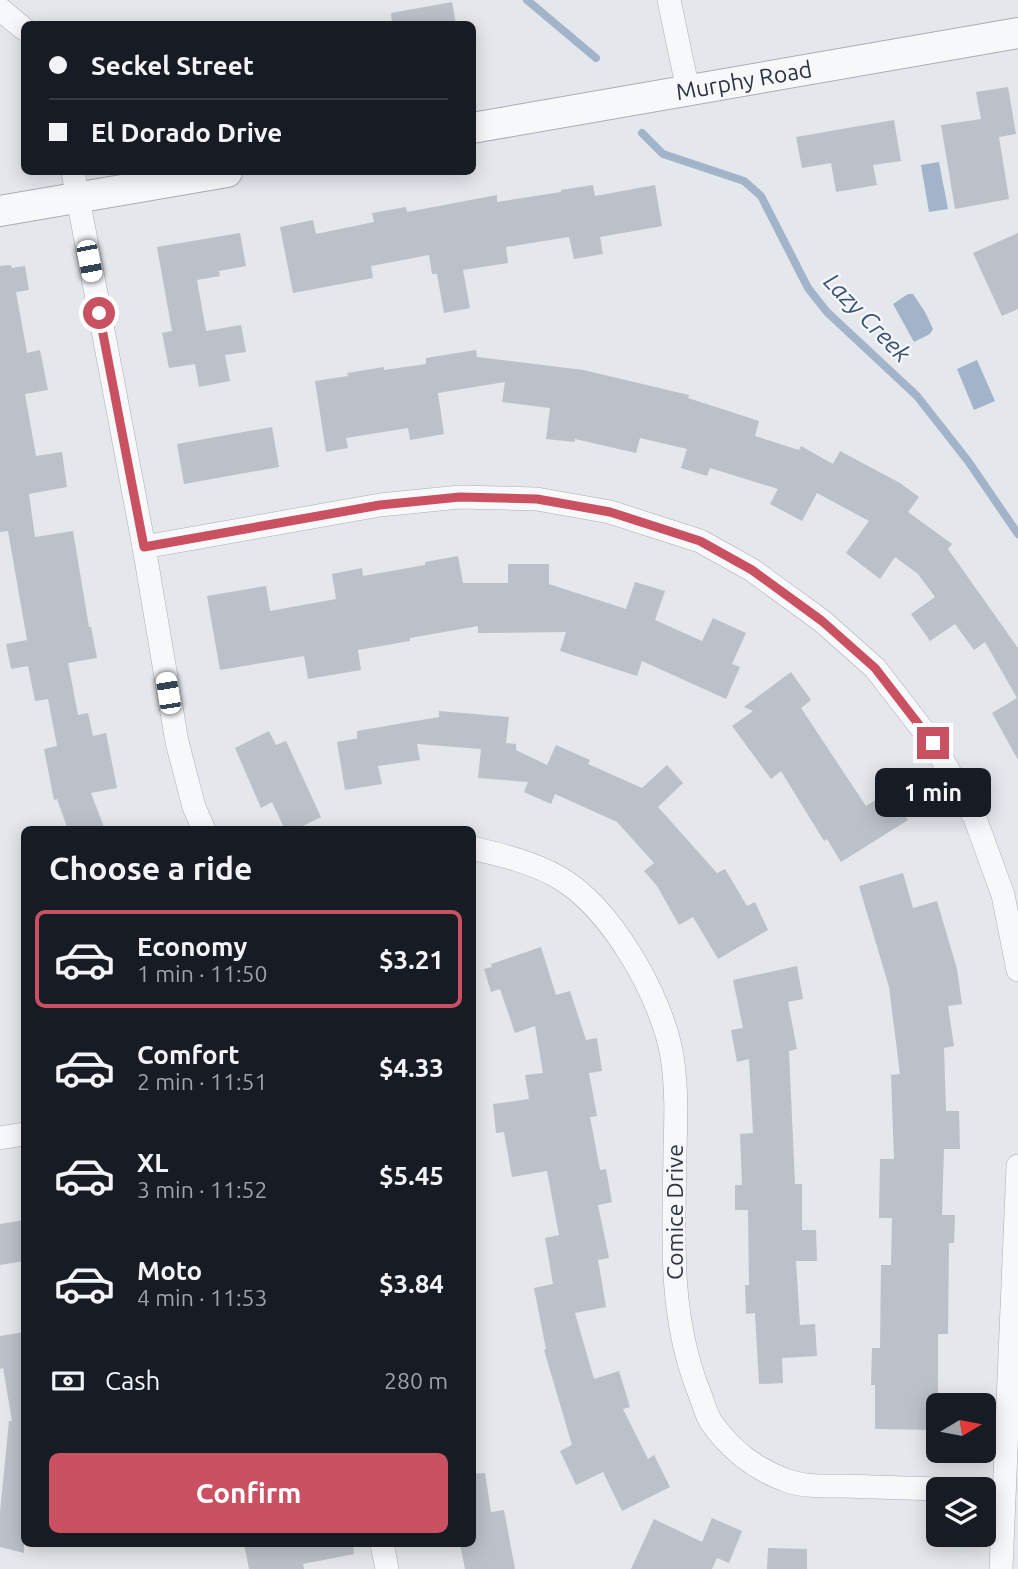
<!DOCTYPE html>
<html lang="en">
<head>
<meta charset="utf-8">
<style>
  :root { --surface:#171b24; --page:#20242c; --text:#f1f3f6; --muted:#9ea1a6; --line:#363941; --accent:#c95161 }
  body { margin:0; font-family:Ubuntu,sans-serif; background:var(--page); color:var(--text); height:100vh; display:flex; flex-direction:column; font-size:26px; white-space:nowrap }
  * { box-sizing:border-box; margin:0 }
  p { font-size:23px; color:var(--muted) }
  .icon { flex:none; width:38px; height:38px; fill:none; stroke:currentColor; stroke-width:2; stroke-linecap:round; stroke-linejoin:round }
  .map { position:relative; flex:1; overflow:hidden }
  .side { position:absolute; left:21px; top:826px; width:455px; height:721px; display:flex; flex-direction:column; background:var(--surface); border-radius:10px; box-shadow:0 4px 18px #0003 }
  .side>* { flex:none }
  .top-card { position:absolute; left:21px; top:21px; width:455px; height:154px; border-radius:10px; box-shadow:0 4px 18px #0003; display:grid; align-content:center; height:154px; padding:0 28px; background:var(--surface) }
  .needle { width:46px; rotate:80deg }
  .buttons { position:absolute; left:926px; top:1393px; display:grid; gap:14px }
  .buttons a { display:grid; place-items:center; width:70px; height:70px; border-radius:10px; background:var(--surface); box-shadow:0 4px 18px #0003; font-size:35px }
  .end { position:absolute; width:32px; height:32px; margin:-16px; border:9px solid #c95161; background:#fff; box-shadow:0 0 0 4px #fff }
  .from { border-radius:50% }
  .bubble { position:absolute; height:49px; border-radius:10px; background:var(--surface); box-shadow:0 4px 18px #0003; font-size:23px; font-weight:700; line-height:49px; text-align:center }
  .car { position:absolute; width:21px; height:42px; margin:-21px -10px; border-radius:9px; box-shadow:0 0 5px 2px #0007; background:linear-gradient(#fff 24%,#345 0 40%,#fff 0 76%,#345 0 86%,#fff 0) }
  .top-card b { display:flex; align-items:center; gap:24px; height:66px; font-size:26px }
  .top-card b+b { border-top:2px solid var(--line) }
  .top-card i { width:18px; height:18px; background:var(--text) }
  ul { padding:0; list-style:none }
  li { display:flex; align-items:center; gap:21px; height:98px; margin:0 14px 10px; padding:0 14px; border:4px solid transparent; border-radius:10px }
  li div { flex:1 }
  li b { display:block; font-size:26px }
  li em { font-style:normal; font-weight:700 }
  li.on { border-color:var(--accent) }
  li>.icon { width:63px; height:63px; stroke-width:1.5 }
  h2 { padding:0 28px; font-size:32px; line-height:84px }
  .pay { display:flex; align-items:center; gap:18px; height:77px; padding:0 28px; font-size:26px }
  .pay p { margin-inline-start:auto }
  .button { display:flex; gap:14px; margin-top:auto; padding:14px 28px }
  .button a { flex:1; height:80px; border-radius:10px; background:var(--accent); color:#fff; font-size:28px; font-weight:700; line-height:80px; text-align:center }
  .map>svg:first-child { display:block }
  .water { fill:#a2b4c9 }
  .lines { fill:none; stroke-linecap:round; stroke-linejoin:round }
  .stream { stroke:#a2b4c9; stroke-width:8 }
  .building { fill:#bcc0c8 }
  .minor-casing { stroke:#a9aeb5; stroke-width:24 }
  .tertiary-casing { stroke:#a9aeb5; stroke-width:32 }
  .minor { stroke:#f7f8fa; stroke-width:23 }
  .tertiary { stroke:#f7f8fa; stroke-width:30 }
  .route { stroke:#c95161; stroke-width:9 }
  .labels { text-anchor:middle; stroke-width:5; stroke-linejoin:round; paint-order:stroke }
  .street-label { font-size:23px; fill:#2c3443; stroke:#f4f6f9 }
  .water-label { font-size:24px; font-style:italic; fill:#385276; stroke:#f4f6f9 }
</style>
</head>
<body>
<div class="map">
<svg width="1018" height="1569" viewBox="0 0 1018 1569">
  <rect width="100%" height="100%" fill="#e4e7eb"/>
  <g class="water">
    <polygon points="939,162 948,209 929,212 921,165"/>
    <polygon points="908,294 913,294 925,312 933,329 930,334 914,342 893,304"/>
    <polygon points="977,360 995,401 974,410 957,369"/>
  </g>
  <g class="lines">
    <g class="stream">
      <polyline points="527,0 596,58"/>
      <polyline points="642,133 663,154 744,181 761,196 808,288 827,312 917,396 968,461 1018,534"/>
    </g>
  </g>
  <g class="building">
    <polygon points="452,2 456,24 392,24 391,13"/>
    <polygon points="1008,87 1016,134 999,137 1009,199 955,209 941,125 981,119 976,92"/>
    <polygon points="894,120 901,161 873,165 877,185 836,192 831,163 802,168 796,137"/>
    <polygon points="593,185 595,196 655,185 662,226 600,237 603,254 574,259 569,237 506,247 508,263 463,270 470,308 444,313 437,274 432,274 429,255 371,266 373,278 293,293 280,227 313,220 316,234 374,222 372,213 406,207 407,212 497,195 497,202 561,192 561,190"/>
    <polygon points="240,233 246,266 219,271 220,276 197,280 206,331 241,325 246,352 225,355 230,381 199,387 195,364 169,368 162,333 172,331 157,247"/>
    <polygon points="1018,233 1018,309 1002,316 973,253"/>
    <polygon points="11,265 12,268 25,266 29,290 16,292 27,353 40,350 48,390 25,394 36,456 62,452 67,487 29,494 35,537 73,531 89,627 91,627 97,658 68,663 78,715 88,713 93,736 106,733 117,788 91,793 105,830 68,830 57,799 54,800 44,749 57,746 48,699 35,701 28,666 11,669 6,644 27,640 8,531 0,532 0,266"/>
    <polygon points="476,350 477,357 583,370 689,395 688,398 759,421 755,436 799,450 801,446 833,464 840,451 900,483 919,497 908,512 952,544 948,549 1018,648 1018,760 992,713 1017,698 985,642 974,650 955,624 930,641 911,614 935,597 918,574 895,557 880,579 846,553 869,521 817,493 802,521 770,504 778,489 710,468 707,476 681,468 687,449 640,438 636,453 575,439 575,442 546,439 550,408 502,402 505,382 438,393 444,434 410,440 408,428 346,438 348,448 326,452 315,381 348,376 347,373 384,367 384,370 426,364 426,358"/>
    <polygon points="272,427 279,467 184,484 177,444"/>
    <polygon points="458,556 463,583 508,583 508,564 549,564 549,584 626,609 635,582 665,591 655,620 702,641 713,618 746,633 732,664 740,667 726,699 642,661 637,676 560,651 566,632 478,633 478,626 410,638 410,641 358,650 361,670 308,679 304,656 220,670 207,596 266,586 270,611 336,599 332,574 362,568 363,576 425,565 425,562"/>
    <polygon points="791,672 811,700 801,708 866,806 890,791 908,820 841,862 827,839 824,841 781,771 771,779 732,726 753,711 744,707"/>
    <polygon points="439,711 509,717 506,743 516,744 516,750 547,765 556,745 590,760 588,764 642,788 667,765 683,783 658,807 717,873 725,869 747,906 755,902 768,930 718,959 693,917 679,925 657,886 644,871 654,863 617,822 555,794 551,804 524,792 528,782 478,778 481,749 417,744 420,760 378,766 382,784 345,790 337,742 359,738 357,738 357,731 439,717"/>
    <polygon points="269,731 276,745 286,741 321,817 295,830 285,830 272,802 261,808 235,748"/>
    <polygon points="903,873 913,908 937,901 957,969 962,1004 948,1006 954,1046 944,1048 946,1111 959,1111 960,1149 944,1149 942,1215 955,1215 954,1243 949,1243 948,1334 938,1334 938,1430 875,1429 875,1385 871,1385 872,1348 880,1348 881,1265 891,1265 892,1218 879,1218 880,1159 894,1159 891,1075 900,1074 889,987 859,886"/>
    <polygon points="541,947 556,995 570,991 586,1040 597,1038 602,1071 589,1073 597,1116 590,1117 600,1170 606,1169 612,1202 598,1205 609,1258 598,1260 606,1307 575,1313 594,1379 619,1371 630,1407 623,1409 648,1459 654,1455 670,1487 622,1511 603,1472 576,1485 560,1451 572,1445 544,1350 546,1349 534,1288 553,1284 545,1238 559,1235 547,1171 512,1177 504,1132 496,1133 493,1104 529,1099 525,1075 543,1073 535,1026 515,1033 500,989 491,992 484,969 492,967 491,964"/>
    <polygon points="797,966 803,999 788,1002 797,1049 789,1051 795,1184 802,1184 802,1230 816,1230 817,1261 796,1261 800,1325 815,1324 817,1356 782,1358 783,1383 759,1384 755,1313 746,1314 745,1285 749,1285 748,1210 735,1210 735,1185 742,1185 740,1134 753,1133 749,1059 737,1062 731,1030 743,1028 733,980"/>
    <polygon points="24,1220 24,1261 0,1265 0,1224"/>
    <polygon points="24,1332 24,1553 0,1547 0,1512 9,1421 12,1421 3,1368 0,1369 0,1336"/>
    <polygon points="485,1473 491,1512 504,1510 515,1569 465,1569 460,1544 472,1544 472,1474"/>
    <polygon points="712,1518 742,1531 729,1563 717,1558 712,1569 631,1569 654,1519 702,1542"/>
    <polygon points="244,1544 353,1544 354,1554 303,1564 304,1569 249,1569"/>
    <polygon points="768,1548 807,1549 807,1569 767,1569"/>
  </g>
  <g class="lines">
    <g class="minor-casing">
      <g id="minor">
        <polyline points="669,0 688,90"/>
        <polyline points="0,9 24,29"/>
        <polyline points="73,172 144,547 177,742 194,807 204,830"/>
        <polyline points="144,547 380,505 460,497 537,499 610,512 700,541 752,570 822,621 875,668 933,743 975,818 1003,895 1018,970"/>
        <path d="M472,848C501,855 532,862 558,877C611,907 662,997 672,1056C677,1088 676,1119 675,1151C674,1233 668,1309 697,1387C702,1398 705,1412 711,1422C729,1448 755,1469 785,1480C802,1487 824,1486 843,1486C874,1487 906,1488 938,1489"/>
        <polyline points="0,1138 24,1134"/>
        <polyline points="382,1544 387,1569"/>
        <polyline points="1001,1569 1018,1166"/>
      </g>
    </g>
    <g class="tertiary-casing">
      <g id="tertiary">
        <path id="s1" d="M472,128L1018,33"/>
        <polyline points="0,211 227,172"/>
      </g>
    </g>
    <use href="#minor" class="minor"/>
    <use href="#tertiary" class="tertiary"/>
  </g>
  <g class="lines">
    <polyline class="route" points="99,313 144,547 380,505 460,497 537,499 610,512 700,541 752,570 822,621 875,668 933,743"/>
  </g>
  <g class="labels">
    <g class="street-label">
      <text dy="8" stroke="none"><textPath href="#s1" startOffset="276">Murphy Road</textPath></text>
      <text transform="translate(675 1212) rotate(-90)" y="8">Comice Drive</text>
    </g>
    <g class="water-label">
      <text transform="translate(867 318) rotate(46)" y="8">Lazy Creek</text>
    </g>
  </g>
</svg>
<div class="buttons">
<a><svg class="needle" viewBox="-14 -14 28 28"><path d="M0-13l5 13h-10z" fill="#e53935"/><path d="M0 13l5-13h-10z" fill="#9ea1a6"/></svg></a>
<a><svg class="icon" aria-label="layers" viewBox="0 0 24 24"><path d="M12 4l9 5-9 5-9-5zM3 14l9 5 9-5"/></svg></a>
</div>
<i class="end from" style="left:99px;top:313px"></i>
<i class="end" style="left:933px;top:743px"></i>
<div class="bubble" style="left:875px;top:768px;width:116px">1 min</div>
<i class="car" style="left:89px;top:261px;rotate:169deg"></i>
<i class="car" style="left:168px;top:693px;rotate:351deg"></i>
<div class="top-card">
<b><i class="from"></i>Seckel Street</b>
<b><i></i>El Dorado Drive</b>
</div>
<section class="side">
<h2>Choose a ride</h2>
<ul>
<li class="on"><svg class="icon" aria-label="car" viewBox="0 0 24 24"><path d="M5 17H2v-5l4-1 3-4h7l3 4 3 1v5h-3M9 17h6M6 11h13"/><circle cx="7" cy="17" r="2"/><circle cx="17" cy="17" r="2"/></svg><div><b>Economy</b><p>1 min · 11:50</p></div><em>$3.21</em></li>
<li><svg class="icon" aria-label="car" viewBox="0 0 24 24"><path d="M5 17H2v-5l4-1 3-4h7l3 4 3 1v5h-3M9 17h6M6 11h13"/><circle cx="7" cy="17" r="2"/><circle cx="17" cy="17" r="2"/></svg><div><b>Comfort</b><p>2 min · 11:51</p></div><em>$4.33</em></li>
<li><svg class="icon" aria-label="car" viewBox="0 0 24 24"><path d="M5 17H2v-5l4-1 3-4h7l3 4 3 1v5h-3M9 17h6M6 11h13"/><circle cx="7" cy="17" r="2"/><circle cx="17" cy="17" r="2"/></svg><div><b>XL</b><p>3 min · 11:52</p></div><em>$5.45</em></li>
<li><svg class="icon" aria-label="car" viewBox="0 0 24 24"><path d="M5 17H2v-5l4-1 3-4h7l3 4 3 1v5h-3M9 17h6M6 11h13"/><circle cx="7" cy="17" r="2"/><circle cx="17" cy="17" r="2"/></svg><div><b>Moto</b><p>4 min · 11:53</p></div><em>$3.84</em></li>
</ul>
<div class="pay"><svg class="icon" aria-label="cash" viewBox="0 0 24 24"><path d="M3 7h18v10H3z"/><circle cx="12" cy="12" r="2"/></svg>Cash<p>280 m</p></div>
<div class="button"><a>Confirm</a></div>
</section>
</div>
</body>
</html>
